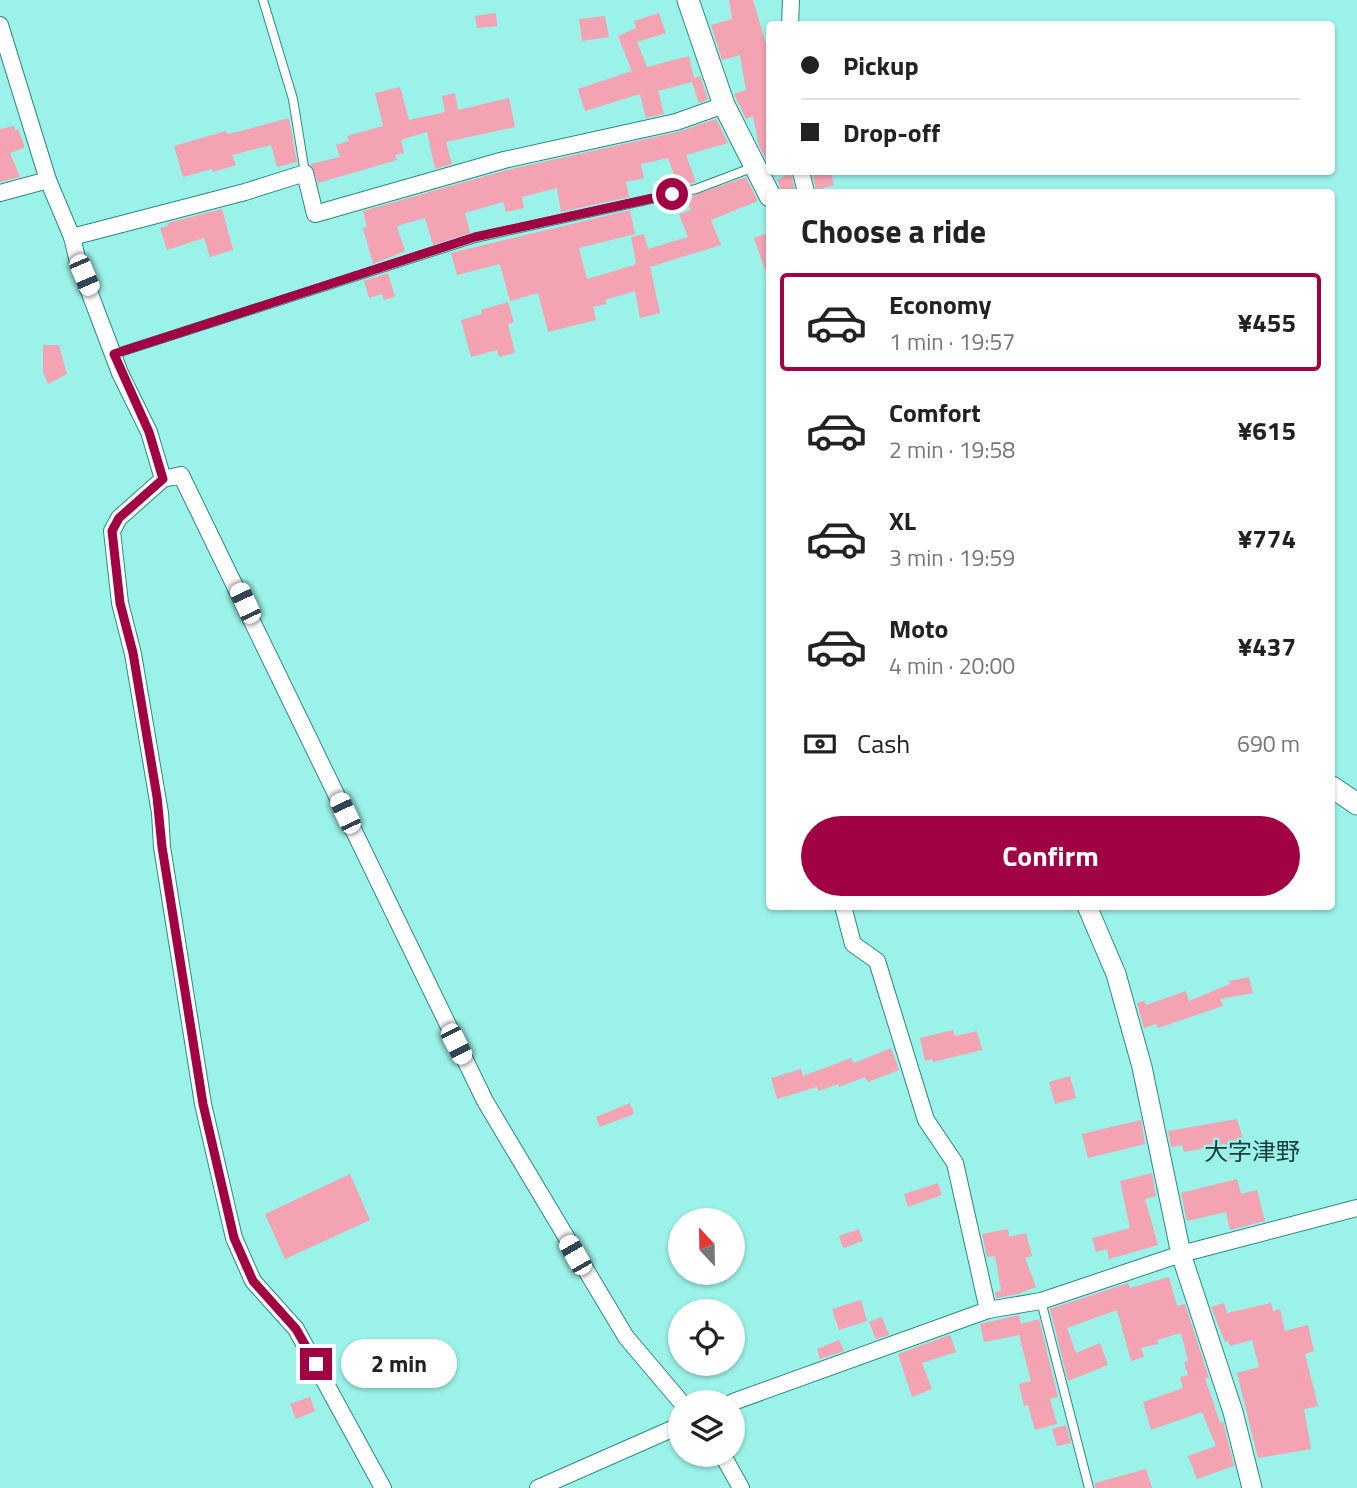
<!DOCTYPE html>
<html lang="en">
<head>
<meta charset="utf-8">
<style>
  :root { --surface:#fff; --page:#f6f6f6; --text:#222; --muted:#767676; --line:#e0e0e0; --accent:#a00243 }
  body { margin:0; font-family:"Titillium Web","Noto Sans JP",sans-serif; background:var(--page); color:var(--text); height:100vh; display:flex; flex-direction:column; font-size:26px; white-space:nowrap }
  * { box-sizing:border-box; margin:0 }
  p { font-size:23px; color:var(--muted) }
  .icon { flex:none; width:38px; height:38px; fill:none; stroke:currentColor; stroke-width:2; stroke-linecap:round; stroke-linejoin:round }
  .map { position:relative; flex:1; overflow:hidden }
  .details { position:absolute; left:766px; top:189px; width:569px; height:721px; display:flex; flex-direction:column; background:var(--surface); border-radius:7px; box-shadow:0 2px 5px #0004 }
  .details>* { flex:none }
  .hud { position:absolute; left:766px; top:21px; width:569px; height:154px; border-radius:7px; box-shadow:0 2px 5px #0004; display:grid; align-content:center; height:154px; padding:0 35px; background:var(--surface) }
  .needle { width:46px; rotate:338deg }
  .fabs { position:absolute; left:668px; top:1208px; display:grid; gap:14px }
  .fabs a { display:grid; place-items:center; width:77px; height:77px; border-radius:50%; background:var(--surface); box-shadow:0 2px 5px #0004; font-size:35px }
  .end { position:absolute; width:32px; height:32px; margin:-16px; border:9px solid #a00243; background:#fff; box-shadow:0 0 0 4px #fff }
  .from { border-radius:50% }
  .bubble { position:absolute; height:49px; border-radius:24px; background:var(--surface); box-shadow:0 2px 5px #0004; font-size:23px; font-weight:700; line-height:49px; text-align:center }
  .car { position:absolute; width:21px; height:42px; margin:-21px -10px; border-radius:9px; box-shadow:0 0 5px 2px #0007; background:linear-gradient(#fff 24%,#345 0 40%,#fff 0 76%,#345 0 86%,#fff 0) }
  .hud b { display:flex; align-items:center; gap:24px; height:66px; font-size:26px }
  .hud b+b { border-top:2px solid var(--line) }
  .hud i { width:18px; height:18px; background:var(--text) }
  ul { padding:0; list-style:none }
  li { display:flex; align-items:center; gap:21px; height:98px; margin:0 14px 10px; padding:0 21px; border:4px solid transparent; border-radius:7px }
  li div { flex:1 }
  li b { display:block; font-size:26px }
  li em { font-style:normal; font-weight:700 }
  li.current { border-color:var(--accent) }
  li>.icon { width:63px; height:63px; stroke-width:1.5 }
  h2 { padding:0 35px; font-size:32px; line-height:84px }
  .pay { display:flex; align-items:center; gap:18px; height:77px; padding:0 35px; font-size:26px }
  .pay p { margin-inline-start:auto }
  .cta { display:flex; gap:14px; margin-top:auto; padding:14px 35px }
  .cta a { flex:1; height:80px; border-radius:42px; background:var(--accent); color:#fff; font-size:28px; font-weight:700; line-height:80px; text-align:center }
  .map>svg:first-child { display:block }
  .building { fill:#f3a3b2 }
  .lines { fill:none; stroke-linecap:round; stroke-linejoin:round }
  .service-casing { stroke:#2d8982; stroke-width:10 }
  .minor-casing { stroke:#2d8982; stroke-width:18 }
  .tertiary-casing { stroke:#2d8982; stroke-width:21 }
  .secondary-casing { stroke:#2d8982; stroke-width:23 }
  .service { stroke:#fff; stroke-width:8 }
  .minor { stroke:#fff; stroke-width:16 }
  .tertiary { stroke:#fff; stroke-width:19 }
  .secondary { stroke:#fff; stroke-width:21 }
  .route { stroke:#a00243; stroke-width:9 }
  .labels { text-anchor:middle; stroke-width:5; stroke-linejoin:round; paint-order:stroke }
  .quarter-label { font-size:24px; fill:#183d3a; stroke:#9bf2e9 }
</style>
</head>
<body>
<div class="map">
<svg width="1357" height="1488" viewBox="0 0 1357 1488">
  <rect width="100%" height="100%" fill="#9bf2e9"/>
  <g class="building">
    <polygon points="729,0 753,0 770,58 770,167 759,146 753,116 746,119 734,94 746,90 740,55 722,60 711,25 732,19"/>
    <polygon points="496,13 497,26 477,28 475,16"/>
    <polygon points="659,13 666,33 637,42 647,67 689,56 694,78 700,76 708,99 699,103 692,82 658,91 664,114 646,118 640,94 585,111 578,89 632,71 618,36 636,28 634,21"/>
    <polygon points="605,16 609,37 582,41 579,19"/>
    <polygon points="400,87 409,120 445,112 442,96 455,93 458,110 509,98 515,127 446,142 452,164 435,169 427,132 401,140 404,153 395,155 397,160 318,183 311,164 340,157 336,145 349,141 347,136 383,126 375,93"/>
    <polygon points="289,118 297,162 277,167 271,145 232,155 236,165 213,172 212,169 183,177 174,146 226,131 227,134 237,132"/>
    <polygon points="716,119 728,143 686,155 696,182 678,186 668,158 641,164 644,178 626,182 629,197 561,212 557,188 522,197 524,208 506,212 503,202 465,213 470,233 433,245 425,218 397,226 405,251 373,264 363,228 367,227 363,211 507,170 678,132"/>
    <polygon points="14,126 15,130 18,129 24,145 24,148 10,153 20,177 0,182 0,129"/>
    <polygon points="812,172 833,172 831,173 834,185 816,190"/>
    <polygon points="791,173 795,190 782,192 777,180"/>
    <polygon points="746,177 758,201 711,220 721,245 650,267 660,313 640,318 635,291 605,300 606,304 593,307 596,320 548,332 538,293 510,301 500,264 457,275 451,253 630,210 635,234 579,248 587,279 634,265 636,262 631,237 644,234 648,249 688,237 679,214 691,210 686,198"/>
    <polygon points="222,209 233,250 210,257 204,238 167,250 160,228 168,226 167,223"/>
    <polygon points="770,232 770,278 768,279 754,238"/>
    <polygon points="388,273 395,297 384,300 382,294 369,298 364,281"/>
    <polygon points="508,302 514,322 508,324 515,353 499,357 497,350 471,357 461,320 482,314 481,310"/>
    <polygon points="43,345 59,345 67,374 48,384 43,372"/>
    <polygon points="1249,977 1253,993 1220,999 1223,1006 1158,1028 1156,1024 1144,1028 1137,1003 1144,1001 1146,1005 1186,991 1189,1001 1230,984 1229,981"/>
    <polygon points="953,1030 955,1036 977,1031 982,1050 933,1062 932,1059 925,1061 920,1038"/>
    <polygon points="891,1048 899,1070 868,1082 865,1077 839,1087 838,1084 819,1091 817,1087 777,1099 771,1078 801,1069 803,1076 851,1058 854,1063"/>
    <polygon points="1070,1076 1076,1098 1055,1104 1049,1082"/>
    <polygon points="630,1103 634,1114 600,1127 596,1117"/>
    <polygon points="1237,1119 1248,1155 1228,1159 1225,1144 1184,1152 1182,1145 1171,1147 1168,1131"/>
    <polygon points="1141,1120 1145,1144 1088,1158 1082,1134"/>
    <polygon points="1152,1173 1156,1196 1145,1199 1158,1245 1109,1259 1107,1249 1096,1252 1092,1238 1130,1228 1120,1181"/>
    <polygon points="350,1174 370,1220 285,1259 265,1214"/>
    <polygon points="1237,1179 1241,1194 1257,1190 1265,1221 1230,1230 1226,1212 1187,1221 1181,1193"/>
    <polygon points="938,1183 942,1195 908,1207 904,1194"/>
    <polygon points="859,1229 863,1241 843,1248 839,1236"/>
    <polygon points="1008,1229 1009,1237 1026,1233 1032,1256 1025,1258 1036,1287 1018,1294 996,1298 995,1292 1001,1291 997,1266 995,1256 987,1257 982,1234"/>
    <polygon points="1169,1277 1177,1306 1185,1304 1209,1378 1205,1378 1220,1423 1223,1422 1234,1466 1197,1479 1188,1456 1216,1446 1202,1412 1151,1430 1143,1402 1183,1388 1180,1377 1188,1375 1184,1362 1188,1361 1181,1333 1157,1340 1158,1344 1141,1348 1144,1357 1131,1361 1117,1310 1067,1328 1076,1353 1100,1343 1108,1365 1068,1381 1050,1309 1128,1283 1130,1288"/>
    <polygon points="861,1300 867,1321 839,1330 832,1309"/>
    <polygon points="1224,1303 1227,1313 1271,1303 1273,1311 1280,1309 1285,1331 1308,1325 1314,1351 1305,1354 1318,1406 1304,1409 1311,1449 1258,1458 1237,1373 1259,1367 1252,1340 1230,1346 1228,1341 1225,1342 1211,1307"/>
    <polygon points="1019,1315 1021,1324 1039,1319 1058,1397 1050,1399 1057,1424 1035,1430 1028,1405 1024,1406 1019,1384 1031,1381 1019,1335 984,1342 980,1324"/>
    <polygon points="882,1317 889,1335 876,1339 869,1322"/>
    <polygon points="950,1335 956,1352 922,1363 932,1389 912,1397 898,1354"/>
    <polygon points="839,1340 844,1351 820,1359 817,1349"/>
    <polygon points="310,1397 315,1411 296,1419 290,1404"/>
    <polygon points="1066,1425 1071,1443 1057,1446 1052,1429"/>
    <polygon points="1146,1469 1152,1488 1095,1488 1095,1483"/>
  </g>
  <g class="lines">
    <g class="service-casing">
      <g id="service">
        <polyline points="263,0 293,99 305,173"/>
        <polyline points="114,354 475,238 696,189 754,167"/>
        <polyline points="1041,1301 1089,1488"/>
      </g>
    </g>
    <g class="minor-casing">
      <g id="minor">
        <polyline points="790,24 791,0"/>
        <polyline points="0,25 48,180 72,237 78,262 120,373 149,432 163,479"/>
        <polyline points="801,172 806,192"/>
        <polyline points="0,193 48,180"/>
        <polyline points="72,237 245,192 305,173 315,214 504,160 676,122 724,105"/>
        <polyline points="843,906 853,944 877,961 926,1120 955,1163 988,1310"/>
        <polyline points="733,1402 988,1310 1041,1301 1181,1254 1357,1208"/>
        <polyline points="722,1454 741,1488"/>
        <polyline points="383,1488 296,1329 253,1281 234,1238 203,1104 162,847 160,813 133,654 120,603 112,531 119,518 163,479 181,475 485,1101 626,1337 681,1402"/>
        <polyline points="538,1488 681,1425"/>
      </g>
    </g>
    <g class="tertiary-casing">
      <polyline id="tertiary" points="1087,906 1116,974 1142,1067 1181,1254 1233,1412 1252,1488"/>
    </g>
    <g class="secondary-casing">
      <g id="secondary">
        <polyline points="688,0 724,105 770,196"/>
        <polyline points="1332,787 1357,804"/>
      </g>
    </g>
    <use href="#service" class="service"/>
    <use href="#minor" class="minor"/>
    <use href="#tertiary" class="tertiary"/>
    <use href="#secondary" class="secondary"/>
  </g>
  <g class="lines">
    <polyline class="route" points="316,1364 296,1329 253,1281 234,1238 203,1104 162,847 157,797 133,653 120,603 112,531 119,518 163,479 149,432 114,354 475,237 672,194"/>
  </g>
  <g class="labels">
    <g class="quarter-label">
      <text x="1252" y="1160">大字津野</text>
    </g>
  </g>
</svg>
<div class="fabs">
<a><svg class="needle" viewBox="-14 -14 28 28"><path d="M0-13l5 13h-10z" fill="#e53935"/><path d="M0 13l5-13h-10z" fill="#767676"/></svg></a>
<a><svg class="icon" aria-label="locate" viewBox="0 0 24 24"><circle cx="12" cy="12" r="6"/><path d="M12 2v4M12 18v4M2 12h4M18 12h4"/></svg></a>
<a><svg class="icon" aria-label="layers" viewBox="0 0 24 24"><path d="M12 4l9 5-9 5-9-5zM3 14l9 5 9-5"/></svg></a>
</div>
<i class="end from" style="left:672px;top:194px"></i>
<i class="end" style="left:316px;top:1364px"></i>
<div class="bubble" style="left:341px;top:1339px;width:116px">2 min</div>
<i class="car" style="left:84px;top:275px;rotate:157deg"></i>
<i class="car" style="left:245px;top:603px;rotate:335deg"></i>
<i class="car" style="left:345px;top:813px;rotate:335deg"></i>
<i class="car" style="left:456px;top:1044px;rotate:153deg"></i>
<i class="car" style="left:575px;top:1255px;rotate:330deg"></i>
<div class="hud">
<b><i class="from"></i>Pickup</b>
<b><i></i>Drop-off</b>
</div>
<section class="details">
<h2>Choose a ride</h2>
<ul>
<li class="current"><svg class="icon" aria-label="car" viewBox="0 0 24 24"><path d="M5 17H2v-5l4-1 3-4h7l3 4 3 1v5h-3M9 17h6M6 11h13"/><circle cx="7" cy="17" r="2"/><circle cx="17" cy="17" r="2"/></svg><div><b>Economy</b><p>1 min · 19:57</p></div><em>¥455</em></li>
<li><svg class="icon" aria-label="car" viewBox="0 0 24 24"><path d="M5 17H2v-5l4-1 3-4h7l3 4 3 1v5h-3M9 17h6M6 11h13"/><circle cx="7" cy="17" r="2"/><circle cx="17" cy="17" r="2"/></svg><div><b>Comfort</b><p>2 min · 19:58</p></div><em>¥615</em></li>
<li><svg class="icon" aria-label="car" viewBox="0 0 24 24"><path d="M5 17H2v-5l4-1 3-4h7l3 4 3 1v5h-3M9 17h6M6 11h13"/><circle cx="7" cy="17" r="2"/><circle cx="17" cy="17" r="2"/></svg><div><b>XL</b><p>3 min · 19:59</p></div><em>¥774</em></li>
<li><svg class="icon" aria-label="car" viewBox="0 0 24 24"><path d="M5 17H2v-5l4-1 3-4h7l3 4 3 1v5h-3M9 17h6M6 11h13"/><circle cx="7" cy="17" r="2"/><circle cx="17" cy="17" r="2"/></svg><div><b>Moto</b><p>4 min · 20:00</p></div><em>¥437</em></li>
</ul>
<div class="pay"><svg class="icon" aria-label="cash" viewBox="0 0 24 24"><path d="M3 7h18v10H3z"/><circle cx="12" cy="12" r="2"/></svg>Cash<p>690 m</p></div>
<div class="cta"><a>Confirm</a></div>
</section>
</div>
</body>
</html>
